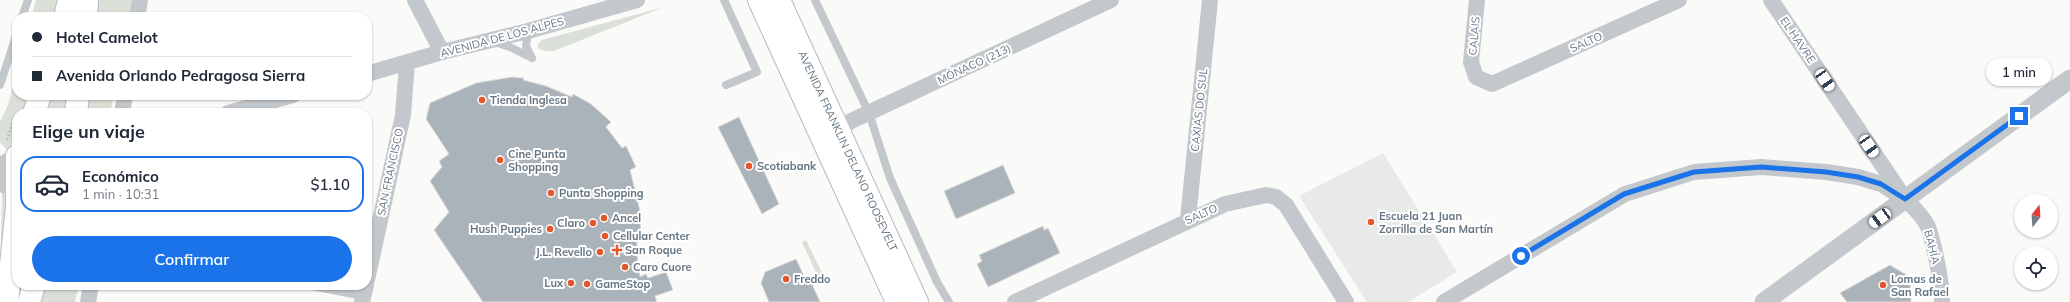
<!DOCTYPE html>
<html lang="es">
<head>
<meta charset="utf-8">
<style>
  :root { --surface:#fff; --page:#f6f6f7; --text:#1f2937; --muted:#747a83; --line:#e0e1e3; --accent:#1a73e8 }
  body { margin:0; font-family:Mulish,sans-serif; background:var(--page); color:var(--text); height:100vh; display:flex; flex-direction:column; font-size:15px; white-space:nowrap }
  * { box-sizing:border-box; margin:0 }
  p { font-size:13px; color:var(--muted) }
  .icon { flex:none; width:22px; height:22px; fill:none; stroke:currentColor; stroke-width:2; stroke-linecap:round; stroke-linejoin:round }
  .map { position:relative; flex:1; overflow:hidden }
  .drawer { position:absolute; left:12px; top:108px; width:360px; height:182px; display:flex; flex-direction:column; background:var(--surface); border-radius:16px; box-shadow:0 1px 3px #0004 }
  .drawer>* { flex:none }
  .hud { position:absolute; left:12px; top:12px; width:360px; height:88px; border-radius:16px; box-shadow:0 1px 3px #0004; display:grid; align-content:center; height:88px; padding:0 20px; background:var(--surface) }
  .needle { width:26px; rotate:17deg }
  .buttons { position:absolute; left:2014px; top:194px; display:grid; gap:8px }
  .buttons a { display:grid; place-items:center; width:44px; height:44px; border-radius:50%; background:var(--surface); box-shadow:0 1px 3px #0004; font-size:20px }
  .end { position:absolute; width:18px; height:18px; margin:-9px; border:5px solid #1a73e8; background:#fff; box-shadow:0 0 0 2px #fff }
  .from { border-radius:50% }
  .bubble { position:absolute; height:28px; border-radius:14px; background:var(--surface); box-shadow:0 1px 3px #0004; font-size:13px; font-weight:600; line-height:28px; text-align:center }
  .car { position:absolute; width:12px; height:24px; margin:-12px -6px; border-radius:5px; box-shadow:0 0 3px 1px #0007; background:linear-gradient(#fff 24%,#345 0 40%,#fff 0 76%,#345 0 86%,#fff 0) }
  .hud b { display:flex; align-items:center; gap:14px; height:38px; font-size:15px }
  .hud b+b { border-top:1px solid var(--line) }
  .hud i { width:10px; height:10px; background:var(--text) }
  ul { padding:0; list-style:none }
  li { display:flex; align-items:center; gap:12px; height:56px; margin:0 8px 6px; padding:0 12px; border:2px solid transparent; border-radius:16px }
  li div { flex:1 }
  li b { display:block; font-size:15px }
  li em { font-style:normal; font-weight:600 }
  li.current { border-color:var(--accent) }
  li>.icon { width:36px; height:36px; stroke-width:1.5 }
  h2 { padding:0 20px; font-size:18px; line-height:48px }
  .primary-button { display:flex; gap:8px; margin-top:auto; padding:8px 20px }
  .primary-button a { flex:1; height:46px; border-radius:24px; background:var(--accent); color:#fff; font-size:16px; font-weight:600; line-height:46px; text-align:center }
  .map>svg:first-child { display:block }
  .built { fill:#e8e9e9 }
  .green { fill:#dadfd7 }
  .building { fill:#aab3b9; stroke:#dcdcda }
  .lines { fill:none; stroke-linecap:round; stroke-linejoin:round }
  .secondary-casing { stroke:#b3babf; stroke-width:24 }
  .path { stroke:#bbbfc2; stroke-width:2.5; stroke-dasharray:2 2; stroke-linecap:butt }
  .service { stroke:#c3c8cc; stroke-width:8 }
  .minor { stroke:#c3c8cc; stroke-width:16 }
  .tertiary { stroke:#c3c8cc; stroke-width:19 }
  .secondary { stroke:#fff; stroke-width:22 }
  .route { stroke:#1a73e8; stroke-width:5 }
  .poi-dot { fill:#e4572e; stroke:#fff; stroke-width:1.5 }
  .labels { text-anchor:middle; stroke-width:4; stroke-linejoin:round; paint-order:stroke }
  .street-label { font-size:11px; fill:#657683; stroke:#fff }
  .poi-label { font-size:11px; font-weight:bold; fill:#657683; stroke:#fff; text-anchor:start }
</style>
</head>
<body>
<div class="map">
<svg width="2070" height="302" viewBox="0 0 2070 302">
  <rect width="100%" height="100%" fill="#fafaf8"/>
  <polygon class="built" points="1383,153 1457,272 1408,302 1367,302 1299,196"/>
  <g class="green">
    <polygon points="36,0 60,0 55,17 31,17"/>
    <polygon points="98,0 132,0 129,17 95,17"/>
    <polygon points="664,7 554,51 544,51 538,48 538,44 542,40"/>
    <polygon points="17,70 17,95 30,95 24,113 17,113 17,130 8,151 0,142 0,122 8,105"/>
    <polygon points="50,95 70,95 68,113 45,113"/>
    <polygon points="88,95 114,95 110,113 86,113"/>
    <polygon points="2,193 4,193 7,202 0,287"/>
    <polygon points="806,240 824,277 819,279 802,242"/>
    <polygon points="45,285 79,285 75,302 39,302"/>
  </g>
  <g class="building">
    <polygon points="512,77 524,78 523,80 546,86 572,97 573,94 591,104 611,122 606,127 622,148 626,146 636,167 630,170 641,215 640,233 637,231 637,256 640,277 646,274 648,278 666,272 673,290 655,296 657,302 483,302 434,230 449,212 430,181 442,167 439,161 449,154 426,119 430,103 476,83"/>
    <polygon points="739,117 779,204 762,214 718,127"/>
    <polygon points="1003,165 1015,193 956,219 944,191"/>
    <polygon points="1043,226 1044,230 1048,228 1060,253 988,287 977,264 982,261 979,255"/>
    <polygon points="796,259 804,276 808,275 820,302 769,302 761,283 765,272"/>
    <polygon points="1890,265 1910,277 1911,302 1847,302 1840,293"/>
  </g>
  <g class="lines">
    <g class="secondary-casing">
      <g id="secondary">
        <polyline points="759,0 897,302"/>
        <polyline points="779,0 917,302"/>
        <polyline points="65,17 69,0"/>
        <polyline points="86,17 87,0"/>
        <polyline points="34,113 40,95"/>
        <polyline points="76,113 78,95"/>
        <polyline points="17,156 17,205"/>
        <polyline points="7,302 17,207"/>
        <polyline points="29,302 34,285"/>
      </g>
    </g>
    <polyline class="path" points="7,140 15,115"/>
    <g class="service">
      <polyline points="724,0 757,72 726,85"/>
      <polyline points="815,0 869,113 890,178 937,282 949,302"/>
      <polyline points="22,17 28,0"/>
      <polyline points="528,31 526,46 532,58"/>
      <polyline points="494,42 510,47 532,58"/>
      <polyline points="0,85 17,33"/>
      <polyline points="307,285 363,296"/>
    </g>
    <g class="minor">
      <polyline points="415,0 442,52"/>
      <polyline points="1477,0 1471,62 1476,77 1492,84 1679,0"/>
      <path d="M1771,0L1905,199C1913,207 1922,215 1927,225C1933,237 1943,288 1942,302"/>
      <polyline points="137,17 140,0"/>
      <polyline points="367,74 442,52 528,31 637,0"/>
      <polyline points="122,113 125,95"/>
      <polyline points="228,113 293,95"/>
      <polyline points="838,130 851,121 1111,0"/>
      <polyline points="1188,219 1210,0"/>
      <polyline points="367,280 403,115 407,63"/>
      <polyline points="88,302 91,285"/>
      <polyline points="362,302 366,285"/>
      <polyline points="1015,302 1225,204 1266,195 1276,197 1286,205 1346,302"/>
      <polyline points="1444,302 1625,194 1694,172 1761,167 1826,172 1858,177 1881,184 1905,199"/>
    </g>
    <g class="tertiary">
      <polyline points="0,167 17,157"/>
      <polyline points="0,182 17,189"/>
      <polyline points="1764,302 2070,79"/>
    </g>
    <use href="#secondary" class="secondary"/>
  </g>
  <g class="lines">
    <polyline class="route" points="1521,256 1624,194 1694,172 1761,167 1826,172 1858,177 1881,184 1905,199 2019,116"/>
  </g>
  <g class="poi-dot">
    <circle cx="482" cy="100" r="4"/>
    <circle cx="500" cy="160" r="4"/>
    <circle cx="749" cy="166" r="4"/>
    <circle cx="551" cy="193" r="4"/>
    <circle cx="604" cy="218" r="4"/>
    <circle cx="1371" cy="222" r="4"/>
    <circle cx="593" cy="223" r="4"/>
    <circle cx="550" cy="229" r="4"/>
    <circle cx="605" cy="236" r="4"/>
    <path d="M615 244h4v4h4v4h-4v4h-4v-4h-4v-4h4z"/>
    <circle cx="600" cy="252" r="4"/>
    <circle cx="625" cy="267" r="4"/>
    <circle cx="786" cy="279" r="4"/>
    <circle cx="571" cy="283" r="4"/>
    <circle cx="587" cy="284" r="4"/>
    <circle cx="1883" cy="285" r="4"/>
  </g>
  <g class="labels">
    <g class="street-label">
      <text transform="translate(1474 36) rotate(-85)" y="4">CALAIS</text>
      <text transform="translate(502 37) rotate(-15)" y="4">AVENIDA DE LOS ALPES</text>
      <text transform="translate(1798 40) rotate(56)" y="4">EL HAVRE</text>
      <text transform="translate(1586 42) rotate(-24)" y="4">SALTO</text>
      <text transform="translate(974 64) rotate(-25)" y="4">MÓNACO (213)</text>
      <text transform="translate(1199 110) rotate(-84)" y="4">CAXIAS DO SUL</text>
      <text transform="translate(848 151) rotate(65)" y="4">AVENIDA FRANKLIN DELANO ROOSEVELT</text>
      <text transform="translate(390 172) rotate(-78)" y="4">SAN FRANCISCO</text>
      <text transform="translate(1201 214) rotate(-24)" y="4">SALTO</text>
      <text transform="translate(1932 247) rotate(76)" y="4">BAHÍA</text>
    </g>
    <g class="poi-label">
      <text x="490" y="104">Tienda Inglesa</text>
      <text x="508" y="158">Cine Punta<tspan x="508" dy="13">Shopping</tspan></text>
      <text x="757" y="170">Scotiabank</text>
      <text x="559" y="197">Punta Shopping</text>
      <text x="1379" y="220">Escuela 21 Juan<tspan x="1379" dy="13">Zorrilla de San Martín</tspan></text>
      <text x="612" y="222">Ancel</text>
      <text x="585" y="227" text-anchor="end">Claro</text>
      <text x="542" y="233" text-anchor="end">Hush Puppies</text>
      <text x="613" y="240">Cellular Center</text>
      <text x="625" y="254">San Roque</text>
      <text x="592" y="256" text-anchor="end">J.L. Revello</text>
      <text x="633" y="271">Caro Cuore</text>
      <text x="794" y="283">Freddo</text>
      <text x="1891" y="283">Lomas de<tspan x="1891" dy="13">San Rafael</tspan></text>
      <text x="563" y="287" text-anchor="end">Lux</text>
      <text x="595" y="288">GameStop</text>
    </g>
  </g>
</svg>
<div class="buttons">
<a><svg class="needle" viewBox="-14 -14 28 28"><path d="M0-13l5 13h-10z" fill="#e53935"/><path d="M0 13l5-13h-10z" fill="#747a83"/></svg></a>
<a><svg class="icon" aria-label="locate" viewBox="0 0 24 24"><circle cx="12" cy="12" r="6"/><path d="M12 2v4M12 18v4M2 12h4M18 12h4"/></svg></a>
</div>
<i class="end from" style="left:1521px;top:256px"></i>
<i class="end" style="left:2019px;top:116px"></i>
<div class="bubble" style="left:1986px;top:58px;width:66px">1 min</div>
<i class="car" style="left:1825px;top:80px;rotate:146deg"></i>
<i class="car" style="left:1869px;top:146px;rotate:146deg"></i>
<i class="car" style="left:1880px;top:218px;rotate:234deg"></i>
<div class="hud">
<b><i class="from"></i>Hotel Camelot</b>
<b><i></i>Avenida Orlando Pedragosa Sierra</b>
</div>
<section class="drawer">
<h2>Elige un viaje</h2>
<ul>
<li class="current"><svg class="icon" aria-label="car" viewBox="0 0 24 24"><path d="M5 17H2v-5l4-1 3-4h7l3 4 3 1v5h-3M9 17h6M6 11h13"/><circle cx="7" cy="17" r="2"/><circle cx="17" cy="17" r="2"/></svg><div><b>Económico</b><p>1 min · 10:31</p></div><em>$1.10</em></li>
</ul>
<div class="primary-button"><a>Confirmar</a></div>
</section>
</div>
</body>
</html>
